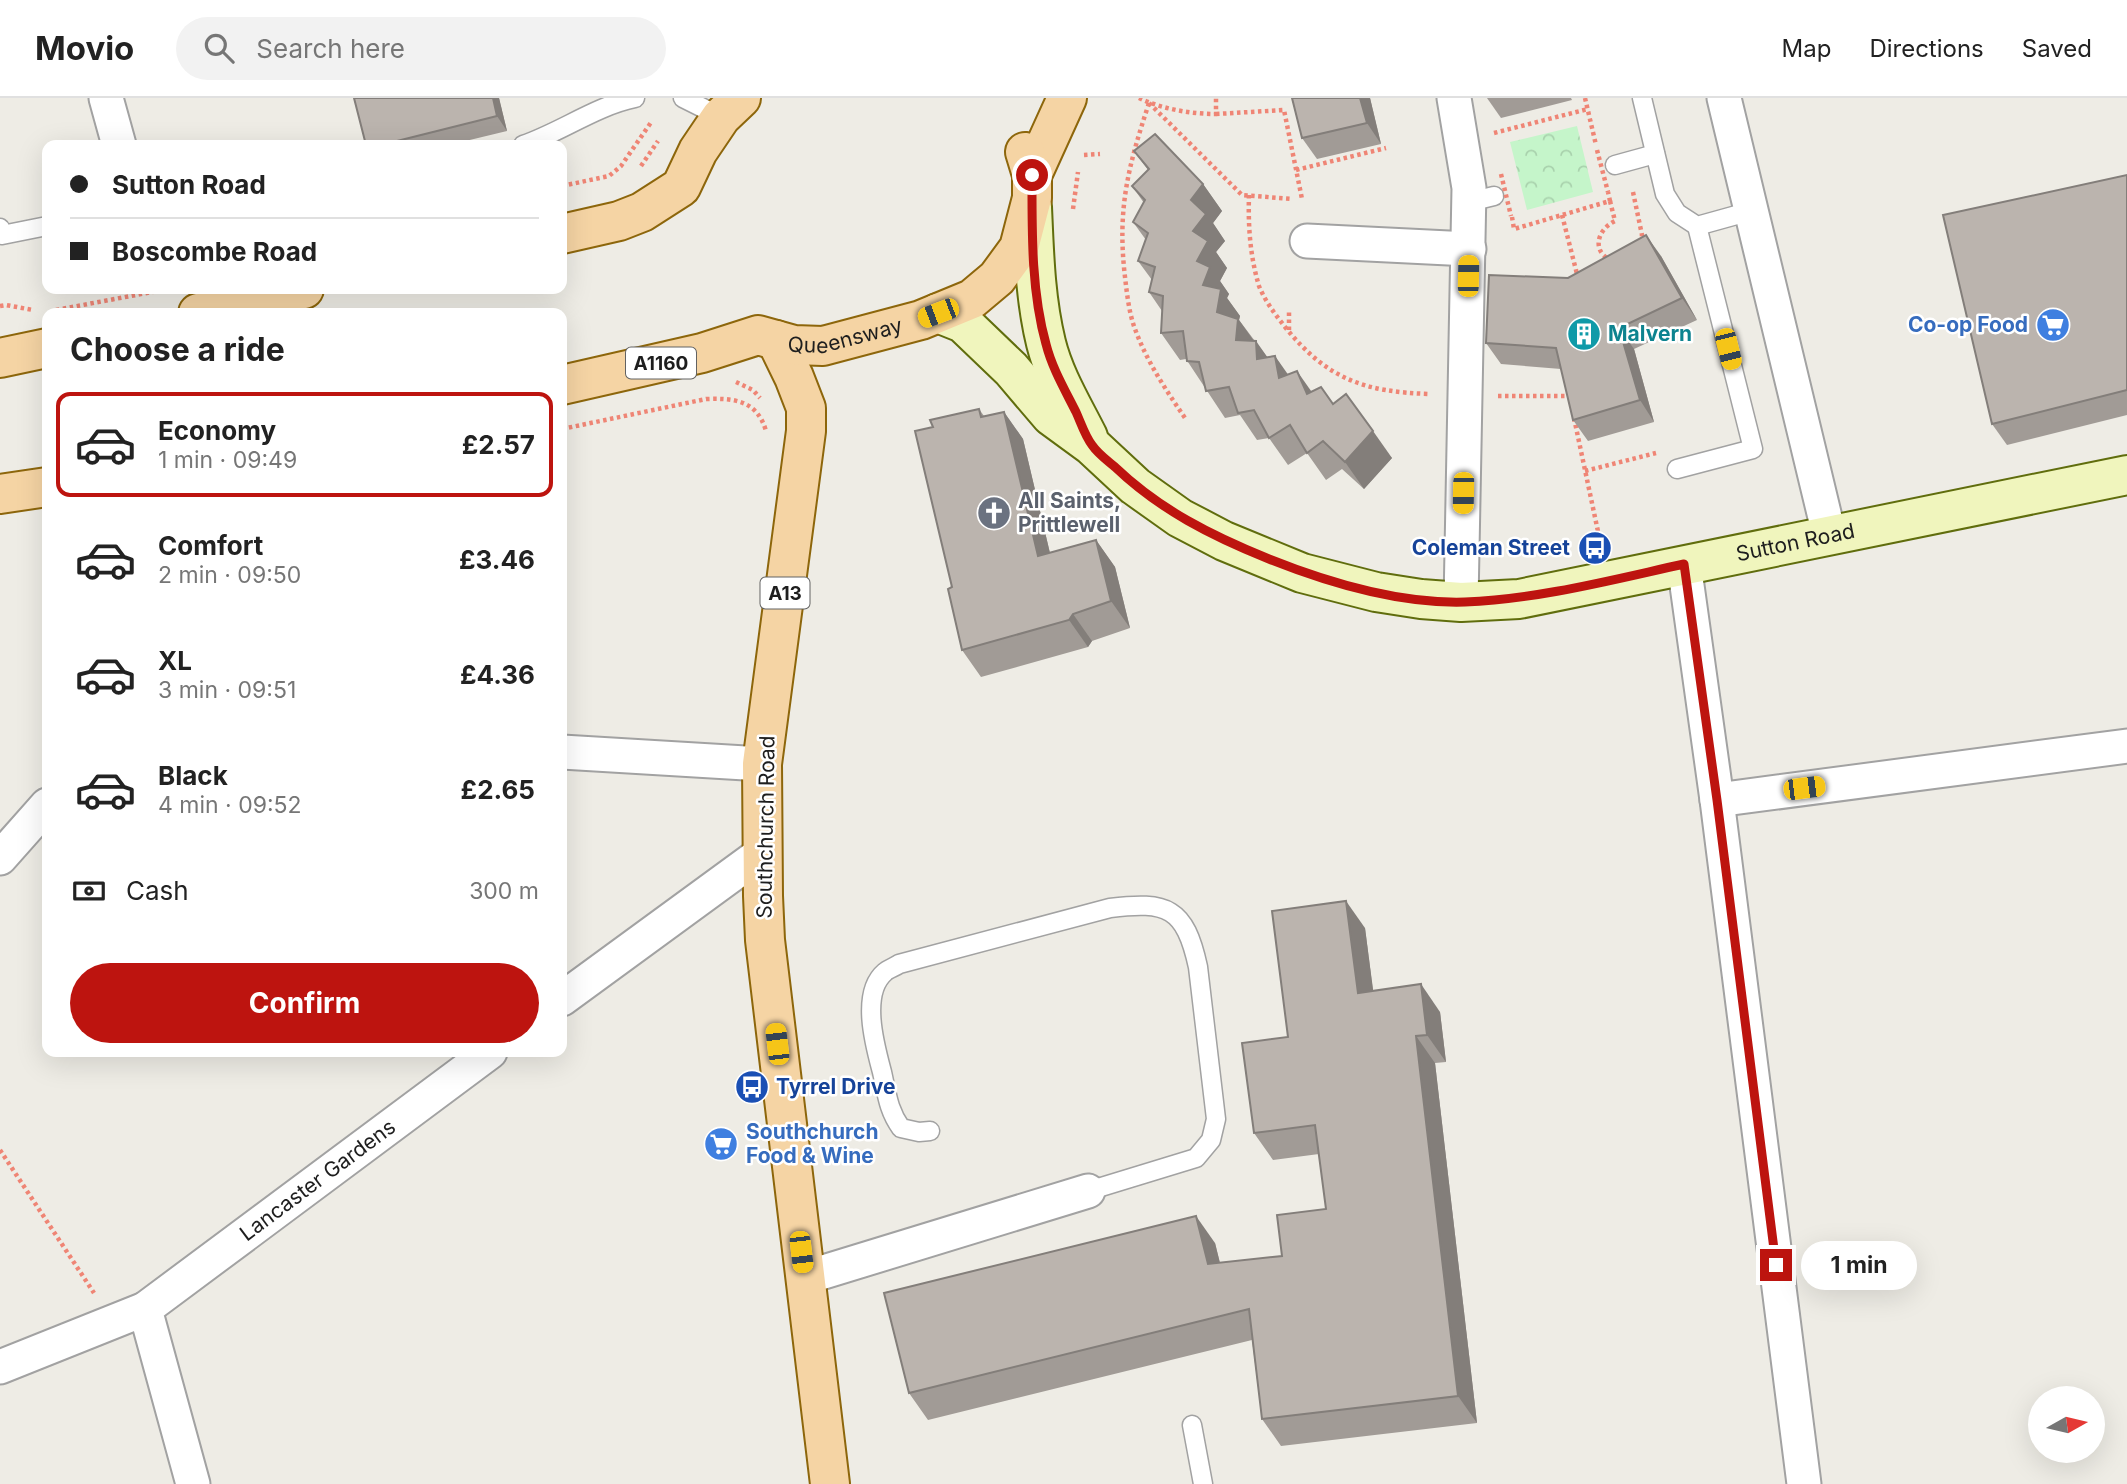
<!DOCTYPE html>
<html lang="en">
<head>
<meta charset="utf-8">
<style>
  :root { --surface:#fff; --page:#f2f2f2; --text:#222; --muted:#767676; --line:#e0e0e0; --accent:#bd140f }
  body { margin:0; font-family:Inter,sans-serif; background:var(--page); color:var(--text); height:100vh; display:flex; flex-direction:column; font-size:26px; white-space:nowrap }
  * { box-sizing:border-box; margin:0 }
  p { font-size:23px; color:var(--muted) }
  .icon { flex:none; width:38px; height:38px; fill:none; stroke:currentColor; stroke-width:2; stroke-linecap:round; stroke-linejoin:round }
  .map { position:relative; flex:1; overflow:hidden }
  .details { position:absolute; left:42px; top:210px; width:525px; height:749px; display:flex; flex-direction:column; background:var(--surface); border-radius:14px; box-shadow:0 7px 28px #0002 }
  .details>* { flex:none }
  .hud { position:absolute; left:42px; top:42px; width:525px; height:154px; border-radius:14px; box-shadow:0 7px 28px #0002; display:grid; align-content:center; height:154px; padding:0 28px; background:var(--surface) }
  .needle { width:46px; rotate:82deg }
  .fabs { position:absolute; left:2028px; top:1288px; display:grid; gap:14px }
  .fabs a { display:grid; place-items:center; width:77px; height:77px; border-radius:50%; background:var(--surface); box-shadow:0 7px 28px #0002; font-size:35px }
  .end { position:absolute; width:32px; height:32px; margin:-16px; border:9px solid #bd140f; background:#fff; box-shadow:0 0 0 4px #fff }
  .from { border-radius:50% }
  .bubble { position:absolute; height:49px; border-radius:24px; background:var(--surface); box-shadow:0 7px 28px #0002; font-size:23px; font-weight:700; line-height:49px; text-align:center }
  .car { position:absolute; width:21px; height:42px; margin:-21px -10px; border-radius:9px; box-shadow:0 0 5px 2px #0007; background:linear-gradient(#f5c518 24%,#345 0 40%,#f5c518 0 76%,#345 0 86%,#f5c518 0) }
  .hud b { display:flex; align-items:center; gap:24px; height:66px; font-size:26px }
  .hud b+b { border-top:2px solid var(--line) }
  .hud i { width:18px; height:18px; background:var(--text) }
  ul { padding:0; list-style:none }
  li { display:flex; align-items:center; gap:21px; height:105px; margin:0 14px 10px; padding:0 14px; border:4px solid transparent; border-radius:14px }
  li div { flex:1 }
  li b { display:block; font-size:26px }
  li em { font-style:normal; font-weight:700 }
  li.current { border-color:var(--accent) }
  li>.icon { width:63px; height:63px; stroke-width:1.5 }
  h2 { padding:0 28px; font-size:32px; line-height:84px }
  .pay { display:flex; align-items:center; gap:18px; height:77px; padding:0 28px; font-size:26px }
  .pay p { margin-inline-start:auto }
  .cta { display:flex; gap:14px; margin-top:auto; padding:14px 28px }
  .cta a { flex:1; height:80px; border-radius:42px; background:var(--accent); color:#fff; font-size:28px; font-weight:700; line-height:80px; text-align:center }
  header { display:flex; align-items:center; gap:42px; box-sizing:border-box; height:98px; padding:0 35px; background:var(--surface); border-bottom:2px solid var(--line) }
  header strong { font-size:33px }
  nav { display:flex; gap:38px; margin-inline-start:auto; font-size:24px }
  .search { width:490px; height:63px; background:var(--page); display:flex; align-items:center; gap:18px; box-sizing:border-box; padding:0 24px; border-radius:38px; color:var(--muted); font-size:26px }
  .map>svg:first-child { display:block }
  .park { fill:url(#park-crowns) }
  .lines { fill:none; stroke-linecap:round; stroke-linejoin:round }
  .lane-casing { stroke:#a2a2a2; stroke-width:21 }
  .street-casing { stroke:#a2a2a2; stroke-width:37 }
  .secondary-casing { stroke:#606d0d; stroke-width:42 }
  .primary-casing { stroke:#8d660b; stroke-width:42 }
  .path { stroke:#ef8575; stroke-width:4.5; stroke-dasharray:3.5 3.5; stroke-linecap:butt }
  .lane { stroke:#fff; stroke-width:18 }
  .street { stroke:#fff; stroke-width:33 }
  .secondary { stroke:#f0f5bd; stroke-width:38 }
  .primary { stroke:#f5d4a4; stroke-width:38 }
  .path-bridge { stroke:#ef8575; stroke-width:4.5; stroke-dasharray:3.5 3.5; stroke-linecap:butt }
  .wall { fill:#a19b96 }
  .shaded-wall { fill:#837e7a }
  .building { fill:#bbb4ae; stroke:#837e7a; stroke-width:2 }
  .route { stroke:#bd140f; stroke-width:9 }
  .labels { text-anchor:middle; stroke-width:5; stroke-linejoin:round; paint-order:stroke }
  .shield { fill:#fff; stroke:#626262; stroke-width:2 }
  .shield-label { font-size:19px; font-weight:bold; fill:#1e1e1e }
  .shop-label { font-size:21px; font-weight:bold; fill:#366cbe; stroke:#fff; text-anchor:end }
  .street-label { font-size:21px; fill:#1e1e1e; stroke:#fff }
  .culture-label { font-size:21px; font-weight:bold; fill:#0d838f; stroke:#fff; text-anchor:start }
  .worship-label { font-size:21px; font-weight:bold; fill:#5b616d; stroke:#fff; text-anchor:start }
  .transit-label { font-size:21px; font-weight:bold; fill:#164399; stroke:#fff; text-anchor:end }
</style>
</head>
<body>
<header>
<strong>Movio</strong>
<div class="search"><svg class="icon" aria-label="search" viewBox="0 0 24 24"><circle cx="10" cy="10" r="6"/><path d="M15 15l6 6"/></svg>Search here</div>
<nav><a>Map</a><a>Directions</a><a>Saved</a></nav>
</header>
<div class="map">
<svg width="2127" height="1386" viewBox="0 0 2127 1386">
  <defs>
    <pattern id="park-crowns" width="20" height="18" patternUnits="userSpaceOnUse" patternTransform="scale(1.75)"><rect width="20" height="18" fill="#c5f5ca"/><path d="M2 6a3 3 0 1 1 6 0M12 15a3 3 0 1 1 6 0" fill="none" stroke="#a9d2ad"/></pattern>
  </defs>
  <rect width="100%" height="100%" fill="#eeece5"/>
  <polygon class="park" points="1577,28 1593,94 1527,112 1510,44"/>
  <g class="lines">
    <g class="lane-casing">
      <g id="lane">
        <polyline points="683,0 721,19"/>
        <polyline points="1642,0 1665,96 1677,115 1697,128 1751,113"/>
        <path d="M523,47C561,34 596,8 635,0"/>
        <polyline points="1615,67 1655,56"/>
        <polyline points="1469,104 1494,98"/>
        <polyline points="0,130 2,137 47,128"/>
        <polyline points="1677,371 1753,351 1697,128"/>
        <path d="M930,1033L919,1034L901,1030C888,1012 887,996 882,974C875,948 860,895 885,874C888,871 895,869 899,866L1110,810C1167,803 1185,809 1198,869L1216,1021L1211,1042L1196,1060L1088,1093"/>
        <polyline points="1192,1327 1203,1386"/>
      </g>
    </g>
    <g class="street-casing">
      <g id="street">
        <polyline points="106,0 119,47"/>
        <polyline points="1454,0 1469,90 1461,504"/>
        <polyline points="1724,0 1829,436"/>
        <polyline points="1307,143 1469,151"/>
        <polyline points="1684,466 1717,702 1804,1386"/>
        <polyline points="562,654 762,666"/>
        <polyline points="1717,702 2127,648"/>
        <polyline points="0,760 47,707"/>
        <polyline points="562,901 763,754"/>
        <polyline points="804,1180 1088,1093"/>
        <polyline points="0,1269 145,1211"/>
        <path id="s1" d="M193,1386L145,1211L490,954"/>
      </g>
    </g>
    <g class="secondary-casing">
      <g id="secondary">
        <path d="M1032,109C1034,154 1035,200 1046,245C1054,278 1073,309 1088,339"/>
        <path id="s2" d="M938,215L963,225L1011,271L1051,318L1092,348L1135,388L1180,420L1224,443L1302,475L1376,494L1421,501L1461,504L1519,501L2127,377"/>
      </g>
    </g>
    <g class="primary-casing">
      <g id="primary">
        <polyline points="1032,77 1067,0"/>
        <polyline points="562,136 619,123 642,114 681,89 698,53 721,19 741,0"/>
        <polyline points="198,215 304,191"/>
        <polyline points="776,242 794,279 806,310 806,333 762,666 763,798 765,842 830,1386"/>
        <polyline points="0,260 47,250"/>
        <path id="s3" d="M562,287L702,255L758,237L794,247L823,248L921,222L972,201L997,180L1019,150L1032,100V77L1025,54"/>
        <polyline points="0,396 47,389"/>
      </g>
    </g>
    <g class="path">
      <path d="M1139,0C1162,11 1191,16 1216,16V0"/>
      <polyline points="1585,0 1596,47"/>
      <path d="M1149,5C1128,69 1117,111 1125,179C1127,196 1129,215 1135,231C1147,264 1166,292 1185,320"/>
      <polyline points="1149,5 1242,97 1292,101"/>
      <polyline points="1216,16 1284,12 1302,101"/>
      <polyline points="1494,35 1588,11"/>
      <polyline points="1084,57 1100,56"/>
      <polyline points="641,68 658,43"/>
      <polyline points="1296,72 1386,50"/>
      <polyline points="562,88 609,78 621,68 652,23"/>
      <polyline points="1633,94 1642,137 1641,145"/>
      <path d="M1249,97C1248,128 1250,158 1259,188C1265,203 1275,216 1285,229C1327,281 1364,294 1430,296"/>
      <path d="M1610,103L1615,123C1598,131 1591,152 1610,162"/>
      <polyline points="1073,111 1078,74"/>
      <polyline points="1562,117 1578,180"/>
      <polyline points="1512,119 1514,131 1610,103 1608,94"/>
      <polyline points="0,208 6,207 33,212"/>
      <polyline points="56,212 168,191"/>
      <polyline points="1289,232 1289,212"/>
      <polyline points="736,284 753,292 760,300"/>
      <polyline points="1498,298 1570,298 1570,301"/>
      <polyline points="1574,320 1600,443"/>
      <path d="M562,331L706,301C734,300 757,302 766,333"/>
      <polyline points="1585,373 1656,355"/>
      <polyline points="0,1052 94,1195"/>
    </g>
    <use href="#lane" class="lane"/>
    <use href="#street" class="street"/>
    <use href="#secondary" class="secondary"/>
    <use href="#primary" class="primary"/>
    <g class="path-bridge">
      <polyline points="1597,52 1608,94"/>
      <polyline points="1501,76 1511,118"/>
    </g>
  </g>
  <g class="wall">
    <polygon points="354,0 499,0 507,33 449,47 366,47"/>
    <polygon points="1370,0 1381,46 1317,61 1302,40"/>
    <polygon points="1487,0 1571,0 1572,2 1501,20"/>
    <polygon points="1134,53 1203,86 1222,113 1213,125 1225,143 1216,154 1227,170 1220,183 1229,196 1227,200 1240,218 1239,222 1267,259 1275,258 1287,277 1312,294 1333,306 1392,360 1364,391 1342,371 1326,382 1307,355 1288,367 1269,340 1257,342 1240,317 1225,320 1186,261 1180,262 1161,235 1162,213 1149,194 1152,182 1138,163 1146,142 1133,124 1144,105 1132,88 1148,72"/>
    <polygon points="2127,77 2127,317 2007,347 1992,326"/>
    <polygon points="1661,158 1697,222 1634,251 1654,324 1588,343 1573,322 1561,271 1501,266 1486,245 1568,180"/>
    <polygon points="979,311 984,318 1004,314 1023,341 1050,455 1096,442 1115,469 1130,530 1092,543 1088,549 981,579 962,552 952,489 933,329"/>
    <polygon points="1365,830 1373,893 1440,914 1446,964 1435,965 1477,1325 1281,1348 1262,1321 1252,1242 928,1322 909,1295 1215,1145 1220,1165 1282,1158 1326,1111 1319,1056 1273,1062 1254,1035 1288,939"/>
  </g>
  <g class="shaded-wall">
    <polygon points="493,0 499,0 507,33 497,18"/>
    <polygon points="1360,0 1370,0 1381,46 1367,25"/>
    <polygon points="1203,86 1222,113 1213,125 1225,143 1216,154 1227,170 1220,183 1229,196 1227,200 1240,218 1239,222 1256,246 1256,243 1275,270 1255,269 1217,214 1203,187 1197,163 1193,133 1191,102"/>
    <polygon points="1646,137 1661,158 1697,222 1682,200"/>
    <polygon points="1619,230 1634,251 1654,324 1640,302"/>
    <polygon points="1275,258 1294,285 1279,280"/>
    <polygon points="1297,273 1316,300 1307,296"/>
    <polygon points="1004,314 1023,341 1057,485 1038,458"/>
    <polygon points="1373,333 1392,360 1364,391 1345,364"/>
    <polygon points="1096,442 1115,469 1130,530 1111,503"/>
    <polygon points="1073,516 1092,543 1088,549 1069,522"/>
    <polygon points="1346,803 1365,830 1377,922 1358,895"/>
    <polygon points="1421,886 1440,914 1446,964 1427,937"/>
    <polygon points="1416,938 1435,965 1477,1325 1458,1298"/>
    <polygon points="1196,1118 1215,1145 1227,1194 1208,1166"/>
  </g>
  <g class="building">
    <polygon points="354,0 493,0 497,18 381,47 366,47"/>
    <polygon points="1292,0 1360,0 1367,25 1302,40"/>
    <polygon points="1155,36 1203,86 1191,102 1206,116 1193,133 1208,143 1197,163 1210,169 1203,187 1221,191 1217,214 1238,221 1236,242 1256,243 1257,261 1275,258 1279,280 1297,273 1307,296 1321,289 1333,306 1346,296 1373,333 1345,364 1323,343 1307,355 1290,327 1269,340 1254,312 1238,315 1229,289 1206,293 1199,264 1187,263 1183,233 1161,235 1163,198 1149,194 1155,169 1138,163 1148,135 1133,124 1145,102 1132,88 1149,71 1134,53"/>
    <polygon points="2127,77 2127,292 1992,326 1943,117"/>
    <polygon points="1646,137 1682,200 1619,230 1640,302 1573,322 1556,250 1486,245 1489,177 1568,180"/>
    <polygon points="979,311 981,319 1004,314 1038,458 1096,442 1111,503 1073,516 1069,522 962,552 948,491 952,489 915,333 933,329 930,322"/>
    <polygon points="1346,803 1358,895 1421,886 1427,937 1416,938 1458,1298 1262,1321 1249,1211 909,1295 884,1195 1196,1118 1208,1166 1282,1158 1277,1117 1326,1111 1315,1027 1254,1035 1242,945 1288,939 1272,813"/>
  </g>
  <g class="lines">
    <path class="route" d="M1032,77C1032,132 1031,193 1046,246C1052,270 1065,292 1076,314C1081,325 1085,338 1092,347C1098,356 1108,363 1115,369C1160,412 1212,438 1269,461C1329,485 1399,506 1465,504C1539,501 1611,482 1684,466L1717,702L1776,1167"/>
  </g>
  <defs>
    <g id="supermarket-disc" transform="scale(1.75)"><circle r="9.5" fill="#3f7fe0" stroke="#fff"/><path d="M-6-5.5h2.5l.6 2H6L4.5 2H-2.5L-4.4-4H-6ZM-1.5 3.2a1.3 1.3 0 1 0 .1 0ZM3 3.2a1.3 1.3 0 1 0 .1 0Z" fill="#fff"/></g>
    <g id="building-disc" transform="scale(1.75)"><circle r="9.5" fill="#0f9aa8" stroke="#fff"/><path d="M-4-6H4V6H1V3H-1V6H-4ZM-2.5-4.3h1.7v1.8h-1.7ZM.8-4.3h1.7v1.8H.8ZM-2.5-1h1.7V.8h-1.7ZM.8-1h1.7V.8H.8Z" fill="#fff"/></g>
    <g id="church-disc" transform="scale(1.75)"><circle r="9.5" fill="#6b7280" stroke="#fff"/><path d="M-1.2-6h2.4v3.5h3.3v2.4h-3.3V6h-2.4V-.1h-3.3v-2.4h3.3Z" fill="#fff"/></g>
    <g id="bus-disc" transform="scale(1.75)"><circle r="9.5" fill="#1a4fb4" stroke="#fff"/><path d="M-5-6H5V4H4V6H2V4H-2V6H-4V4H-5ZM-3.5-4V0h7V-4ZM-3.5 1.2v1.5H-2V1.2ZM2 1.2v1.5H3.5V1.2Z" fill="#fff"/></g>
  </defs>
  <g fill-rule="evenodd">
    <use href="#supermarket-disc" x="2053" y="227"/>
    <use href="#building-disc" x="1584" y="236"/>
    <use href="#church-disc" x="994" y="415"/>
    <use href="#bus-disc" x="1595" y="450"/>
    <use href="#bus-disc" x="752" y="989"/>
    <use href="#supermarket-disc" x="721" y="1046"/>
  </g>
  <g class="labels">
    <g class="shield">
      <rect x="626" y="249.5" width="70" height="31" rx="5"/>
      <rect x="760.5" y="479.5" width="49" height="31" rx="5"/>
    </g>
    <g class="shield-label">
      <text x="661" y="272">A1160</text>
      <text x="785" y="502">A13</text>
    </g>
    <g class="shop-label">
      <text x="2028" y="234">Co-op Food</text>
      <text x="746" y="1041" text-anchor="start">Southchurch<tspan x="746" dy="24">Food &amp; Wine</tspan></text>
    </g>
    <g class="street-label">
      <text dy="7" stroke="none"><textPath href="#s3" startOffset="292">Queensway</textPath></text>
      <text dy="7" stroke="none"><textPath href="#s2" startOffset="956">Sutton Road</textPath></text>
      <text transform="translate(766 729) rotate(-89)" y="7">Southchurch Road</text>
      <text dy="7" stroke="none"><textPath href="#s1" startOffset="397">Lancaster Gardens</textPath></text>
    </g>
    <g class="culture-label">
      <text x="1608" y="243">Malvern</text>
    </g>
    <g class="worship-label">
      <text x="1018" y="410">All Saints,<tspan x="1018" dy="24">Prittlewell</tspan></text>
    </g>
    <g class="transit-label">
      <text x="1570" y="457">Coleman Street</text>
      <text x="776" y="996" text-anchor="start">Tyrrel Drive</text>
    </g>
  </g>
</svg>
<div class="fabs">
<a><svg class="needle" viewBox="-14 -14 28 28"><path d="M0-13l5 13h-10z" fill="#e53935"/><path d="M0 13l5-13h-10z" fill="#767676"/></svg></a>
</div>
<i class="end from" style="left:1032px;top:77px"></i>
<i class="end" style="left:1776px;top:1167px"></i>
<div class="bubble" style="left:1801px;top:1143px;width:116px">1 min</div>
<i class="car" style="left:1468px;top:178px;rotate:1deg"></i>
<i class="car" style="left:938px;top:215px;rotate:249deg"></i>
<i class="car" style="left:1728px;top:251px;rotate:166deg"></i>
<i class="car" style="left:1463px;top:395px;rotate:181deg"></i>
<i class="car" style="left:1804px;top:690px;rotate:83deg"></i>
<i class="car" style="left:777px;top:946px;rotate:353deg"></i>
<i class="car" style="left:801px;top:1154px;rotate:173deg"></i>
<div class="hud">
<b><i class="from"></i>Sutton Road</b>
<b><i></i>Boscombe Road</b>
</div>
<section class="details">
<h2>Choose a ride</h2>
<ul>
<li class="current"><svg class="icon" aria-label="car" viewBox="0 0 24 24"><path d="M5 17H2v-5l4-1 3-4h7l3 4 3 1v5h-3M9 17h6M6 11h13"/><circle cx="7" cy="17" r="2"/><circle cx="17" cy="17" r="2"/></svg><div><b>Economy</b><p>1 min · 09:49</p></div><em>£2.57</em></li>
<li><svg class="icon" aria-label="car" viewBox="0 0 24 24"><path d="M5 17H2v-5l4-1 3-4h7l3 4 3 1v5h-3M9 17h6M6 11h13"/><circle cx="7" cy="17" r="2"/><circle cx="17" cy="17" r="2"/></svg><div><b>Comfort</b><p>2 min · 09:50</p></div><em>£3.46</em></li>
<li><svg class="icon" aria-label="car" viewBox="0 0 24 24"><path d="M5 17H2v-5l4-1 3-4h7l3 4 3 1v5h-3M9 17h6M6 11h13"/><circle cx="7" cy="17" r="2"/><circle cx="17" cy="17" r="2"/></svg><div><b>XL</b><p>3 min · 09:51</p></div><em>£4.36</em></li>
<li><svg class="icon" aria-label="car" viewBox="0 0 24 24"><path d="M5 17H2v-5l4-1 3-4h7l3 4 3 1v5h-3M9 17h6M6 11h13"/><circle cx="7" cy="17" r="2"/><circle cx="17" cy="17" r="2"/></svg><div><b>Black</b><p>4 min · 09:52</p></div><em>£2.65</em></li>
</ul>
<div class="pay"><svg class="icon" aria-label="cash" viewBox="0 0 24 24"><path d="M3 7h18v10H3z"/><circle cx="12" cy="12" r="2"/></svg>Cash<p>300 m</p></div>
<div class="cta"><a>Confirm</a></div>
</section>
</div>
</body>
</html>
